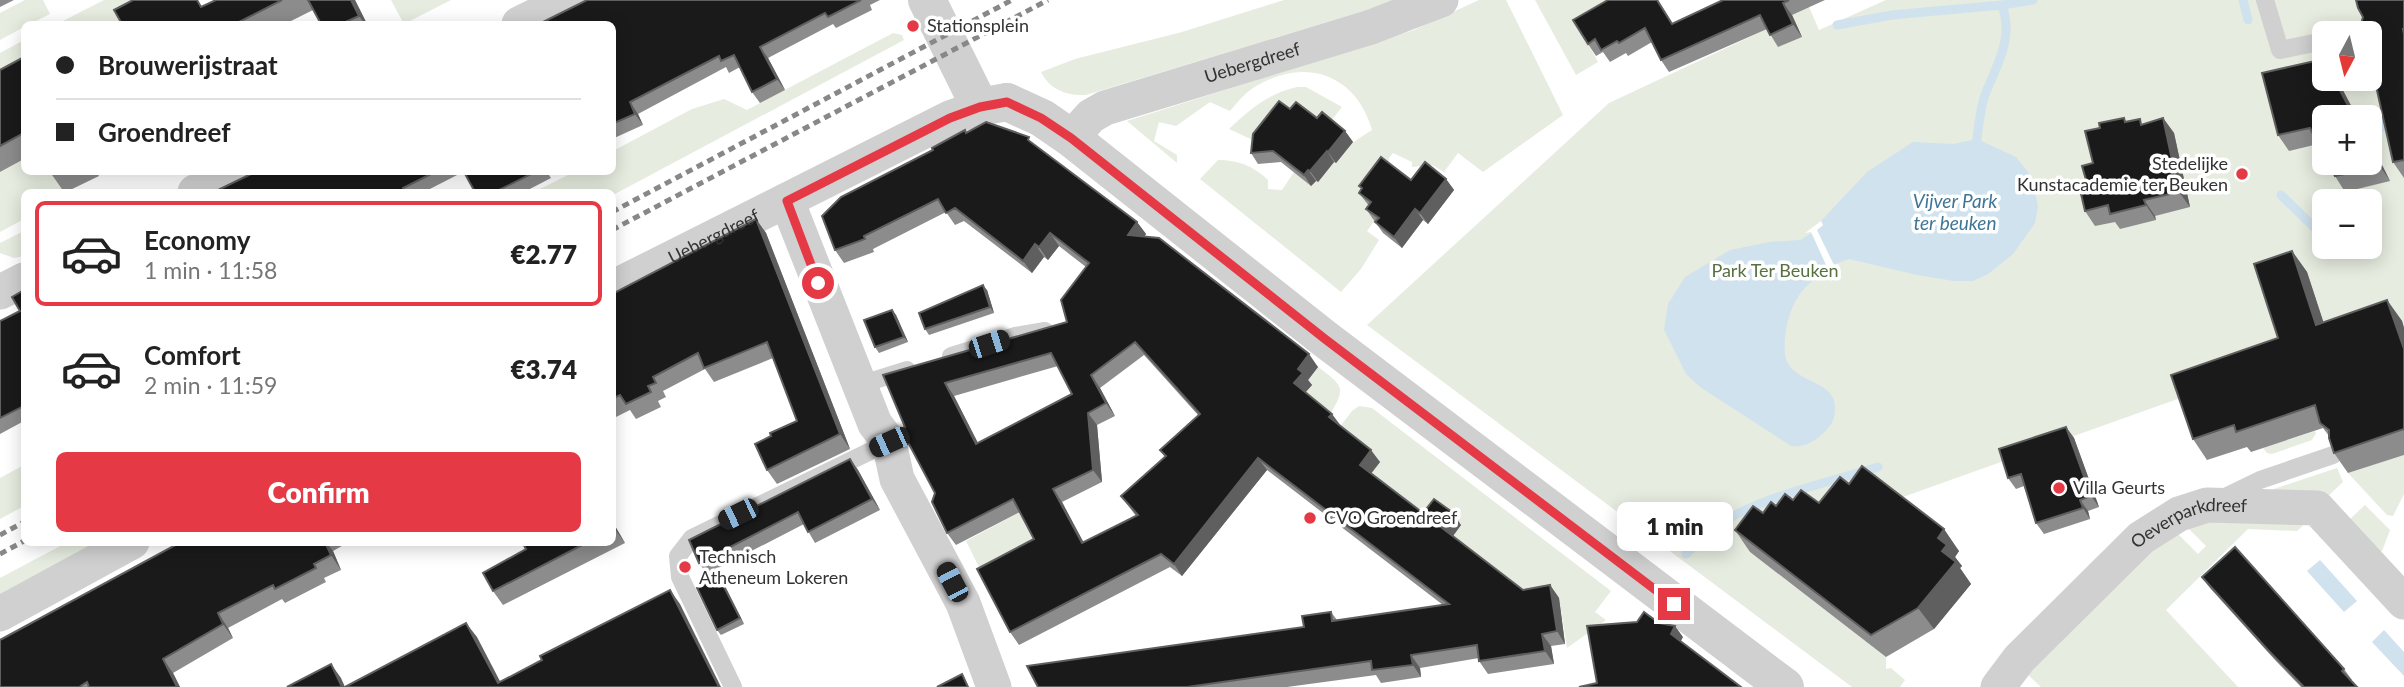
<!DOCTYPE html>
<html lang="en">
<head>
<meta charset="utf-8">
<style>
  :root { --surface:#fff; --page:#f2f2f2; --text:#222; --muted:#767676; --line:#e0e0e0; --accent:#e63946 }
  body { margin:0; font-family:Lato,sans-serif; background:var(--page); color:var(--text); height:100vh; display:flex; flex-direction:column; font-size:26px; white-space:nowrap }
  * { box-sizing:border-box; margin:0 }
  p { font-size:23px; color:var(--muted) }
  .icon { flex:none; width:38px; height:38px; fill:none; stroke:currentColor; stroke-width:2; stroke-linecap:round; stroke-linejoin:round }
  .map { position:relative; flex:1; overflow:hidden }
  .drawer { position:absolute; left:21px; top:189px; width:595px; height:357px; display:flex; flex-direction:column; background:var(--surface); border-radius:10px; box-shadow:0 4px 18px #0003 }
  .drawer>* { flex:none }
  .hud { position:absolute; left:21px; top:21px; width:595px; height:154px; border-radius:10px; box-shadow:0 4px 18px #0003; display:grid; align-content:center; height:154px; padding:0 35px; background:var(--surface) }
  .needle { width:46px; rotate:187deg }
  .tools { position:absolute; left:2312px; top:21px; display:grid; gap:14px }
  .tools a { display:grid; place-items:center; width:70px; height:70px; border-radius:10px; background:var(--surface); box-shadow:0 4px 18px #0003; font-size:35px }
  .end { position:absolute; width:32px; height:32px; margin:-16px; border:9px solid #e63946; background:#fff; box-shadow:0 0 0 4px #fff }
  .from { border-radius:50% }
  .bubble { position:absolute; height:49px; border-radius:10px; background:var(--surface); box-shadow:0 4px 18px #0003; font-size:23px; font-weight:800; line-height:49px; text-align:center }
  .car { position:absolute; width:21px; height:42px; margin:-21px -10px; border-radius:9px; box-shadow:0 0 5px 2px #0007; background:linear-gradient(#222 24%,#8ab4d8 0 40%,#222 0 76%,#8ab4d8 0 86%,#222 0) }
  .hud b { display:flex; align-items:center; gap:24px; height:66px; font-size:26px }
  .hud b+b { border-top:2px solid var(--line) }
  .hud i { width:18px; height:18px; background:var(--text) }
  ul { padding:12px 0 0; list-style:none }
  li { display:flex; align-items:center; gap:21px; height:105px; margin:0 14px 10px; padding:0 21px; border:4px solid transparent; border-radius:10px }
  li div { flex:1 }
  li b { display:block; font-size:26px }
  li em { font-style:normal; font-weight:800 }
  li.active { border-color:var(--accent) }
  li>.icon { width:63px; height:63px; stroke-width:1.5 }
  .button { display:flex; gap:14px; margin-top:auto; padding:14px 35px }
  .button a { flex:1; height:80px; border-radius:10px; background:var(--accent); color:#fff; font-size:28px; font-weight:800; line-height:80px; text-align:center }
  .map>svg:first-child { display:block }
  .green { fill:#e6ecdf; fill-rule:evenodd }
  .water { fill:#cfe2ee }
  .pier { fill:#fff }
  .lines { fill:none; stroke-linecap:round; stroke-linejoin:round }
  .stream { stroke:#cfe2ee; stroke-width:9 }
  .service { stroke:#d0d0d0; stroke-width:18 }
  .minor { stroke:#d0d0d0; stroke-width:35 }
  .tertiary { stroke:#d0d0d0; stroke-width:38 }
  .rail { stroke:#888; stroke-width:5; stroke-dasharray:7 5; stroke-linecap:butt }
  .wall { fill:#8c8c8c; fill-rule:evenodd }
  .shaded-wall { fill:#5f5f5f }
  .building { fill:#1a1a1a; stroke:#5f5f5f; stroke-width:2; fill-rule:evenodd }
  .route { stroke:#e63946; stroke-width:9 }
  .poi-dot { fill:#e63946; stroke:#fff; stroke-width:2.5 }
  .labels { text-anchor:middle; stroke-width:7; stroke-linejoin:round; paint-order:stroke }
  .poi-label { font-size:18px; fill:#333; stroke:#fff; text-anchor:start }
  .street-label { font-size:18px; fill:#333; stroke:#fff }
  .park-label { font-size:18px; fill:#56703f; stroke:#fff }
  .water-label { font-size:19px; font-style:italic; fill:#3f7597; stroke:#fff }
</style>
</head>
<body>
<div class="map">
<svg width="2404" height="687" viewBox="0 0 2404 687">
  <rect width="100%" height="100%" fill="#fff"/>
  <g class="green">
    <polygon points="25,0 43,0 50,14 30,24 24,24 24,27 0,40 0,13"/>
    <polygon points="104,0 154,0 136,24 57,24"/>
    <polygon points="391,0 451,0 404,24"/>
    <path d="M1284,0H1400L1086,95C1067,96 1050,90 1041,72L1075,59L1182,32Z"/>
    <path d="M1479,0H1506L1563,115L1483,172L1458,153L1444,172L1432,165L1412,167V162L1393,153L1389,158V168L1367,204L1378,212L1383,209L1367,231L1379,240L1361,269L1341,292L1200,179L1218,160C1239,160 1253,166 1268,180V189L1282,190L1294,172L1311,186L1316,181L1318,182C1328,159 1351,143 1372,130C1356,73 1303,56 1253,88C1244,94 1237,103 1230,111L1210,102L1176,126L1159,122L1154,141L1177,155V163L1127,121L1414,30Z"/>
    <polygon points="1535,0 1653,0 1582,33 1598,62 1576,75"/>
    <path d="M1785,0H1806L1819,30L1886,0H2404V328L2401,321C2184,396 1967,474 1750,552L1886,657V669L1891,668L1905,680L1900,687H1852L1367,325L1609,103L1769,28L1801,37ZM2324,33H2370V79H2324ZM2324,117H2370V163H2324ZM2324,201H2370V247H2324Z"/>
    <polygon points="893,33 902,35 904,40 613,195 612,192 534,192 574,172 612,172 613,151 692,109 724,99 747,110"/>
    <polygon points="24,40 24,66 0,78 0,53"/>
    <path d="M1297,87H1306L1342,107L1323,131L1253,140L1229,129C1250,109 1267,94 1297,87Z"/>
    <polygon points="24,159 24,172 54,172 64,192 24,192 24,219 0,232 0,172"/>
    <polygon points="24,231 24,256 14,258 0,253 0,243"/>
    <path d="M1318,367C1343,386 1347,387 1329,416L1296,404L1306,381Z"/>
    <polygon points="1359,406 1372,408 1611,591 1595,612 1606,620 1567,648 1559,598 1532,603 1326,445 1352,411"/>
    <polygon points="2315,431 2316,433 2312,440 2272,454 2267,453 2263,448"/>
    <polygon points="2404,455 2404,494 2393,516 2387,515 2348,473"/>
    <polygon points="24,465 24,506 0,519 0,478"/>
    <polygon points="2337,468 2343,482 2325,499 2265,492"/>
    <polygon points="2365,505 2390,530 2382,551 2377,553 2347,522"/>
    <polygon points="1022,511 1043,552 986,581 966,541"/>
    <polygon points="2310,519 2297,531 2248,529 2166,610 2238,687 2041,687 2026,673 2153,546 2175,531 2198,554 2206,546 2185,525 2193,521"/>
    <polygon points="66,543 106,543 0,599 0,578"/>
  </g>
  <g class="water">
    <polygon points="2388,108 2393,129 2370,136 2370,117 2357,117 2356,115"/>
    <path d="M1977,139L2016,157L2031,176L2038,206L2035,223L2013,254L1988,274L1973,281H1954L1917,275L1849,259L1822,269C1816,280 1804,286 1798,297C1788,312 1783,337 1785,354C1789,385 1837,378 1835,409C1835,422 1829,428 1820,436C1810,444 1804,447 1791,446L1700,387L1686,374L1664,330L1668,304L1685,277L1730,250L1770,242L1800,240L1823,226L1821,221L1867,172L1913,142L1953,144Z"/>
    <polygon points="2320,560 2357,601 2344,612 2307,571"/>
    <polygon points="2384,630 2404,652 2404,676 2372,642"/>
  </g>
  <polygon class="pier" points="1821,221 1823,225 1817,230 1834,265 1838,264 1840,267 1824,274 1822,269 1827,267 1811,232 1805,233"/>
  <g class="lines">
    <g class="stream">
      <polyline points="2243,0 2248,20"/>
      <polyline points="1837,25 1892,15 2002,5 2033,0"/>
      <path d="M1977,139C1979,124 1980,109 1985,95C1997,64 2014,39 2002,5"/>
      <polyline points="2281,195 2324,237"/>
      <path d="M1686,554C1700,540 1716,525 1733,516C1778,493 1830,482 1878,467"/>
    </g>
    <g class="service">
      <polyline points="2265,0 2280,50 2324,41"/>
      <polyline points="2362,33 2363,33"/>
      <polyline points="951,356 1015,336 1045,331"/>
      <polyline points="859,385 907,370"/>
      <polyline points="2223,498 2260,480 2333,455"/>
      <polyline points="733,687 680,577 678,556 692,538 889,442"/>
    </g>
    <g class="minor">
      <polyline points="519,24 567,0"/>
      <path id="s1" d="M1071,138L1091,116L1105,108L1371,27L1441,0"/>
      <polyline points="195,192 235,172"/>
      <polyline points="787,201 875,424 889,442 897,479 963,603 994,687"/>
      <path id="s2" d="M612,288L950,118L980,107"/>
      <polyline points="0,292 24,280"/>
      <polyline points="0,614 132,542"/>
      <path id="s3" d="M1998,687L2019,659L2141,538L2179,514L2207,505L2317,508L2404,602"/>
    </g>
    <g class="tertiary">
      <polyline points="927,0 980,107 1007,102"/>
      <polyline points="1007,102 1042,118 1071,138 1325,339 1785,687"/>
    </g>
    <g class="rail">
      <polyline points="612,212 1012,0"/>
      <polyline points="612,230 1048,0"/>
      <polyline points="0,535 24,522"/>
      <polyline points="0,554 24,541"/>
    </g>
  </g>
  <g class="wall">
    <polygon points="0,0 14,0 0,7"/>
    <polygon points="216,0 355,0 367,24 321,24 313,10 285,24 122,24 203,6"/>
    <polygon points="587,0 880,0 870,5 872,10 836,28 833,24 768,58 785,90 760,103 752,92 740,67 729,73 726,67 638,114 643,125 612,139 612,24"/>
    <polygon points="1608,0 1658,0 1673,24 1723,0 1825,0 1792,15 1802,37 1778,47 1767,29 1669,72 1661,60 1652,42 1628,56 1626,53 1610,62 1603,52 1596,56 1588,44"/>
    <polygon points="2404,0 2404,178 2393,162"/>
    <polygon points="24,57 24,159 0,172 0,70"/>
    <polygon points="2337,79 2357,117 2324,117 2318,144 2289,151 2278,135"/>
    <polygon points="1317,118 1345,131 1353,142 1336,163 1334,162 1318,182 1316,181 1311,186 1281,162 1258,164 1251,153"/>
    <polygon points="2163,118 2174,133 2190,207 2155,216 2156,220 2120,229 2115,222 2095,226 2085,211 2086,180 2093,163 2127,122 2143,124"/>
    <path d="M967,133L1033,144L1137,222L1146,234L1144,237L1318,367L1308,380L1312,385L1305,393L1380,462L1371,474L1423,513L1461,525L1453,536L1523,590L1550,585L1559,598L1565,644L1551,646L1554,664L1488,674L1479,661V658L1420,668L1421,677L1381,683L1376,675L1287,687H1038L1304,627L1331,612L1337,620L1443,605L1267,470L1182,576L1170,567L1019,645L1010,632L1034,539L1020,512L956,545L947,533L935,493L883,375L1067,322L1086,267L1059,246L1048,260L1044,257L1032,273L964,221L955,225L946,212L873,249L874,252L844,263L835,250L933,150ZM1144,355L1198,415L1160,450L1165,457L1121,496L1136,516L1083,543L1062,502L1102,482L1097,425L1115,416L1100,388ZM1058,366L1072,394L978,443L954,396Z"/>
    <polygon points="2370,141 2390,181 2345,192 2335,176"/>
    <polygon points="50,172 97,172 99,176 66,192 64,192"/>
    <polygon points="255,172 463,172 424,192 214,192"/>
    <polygon points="464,172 547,172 551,178 524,192 475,192"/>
    <polygon points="1446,179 1454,190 1428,224 1423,220 1402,248 1383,233 1366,209 1369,206 1359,193 1362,189 1359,186 1411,180"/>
    <polygon points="756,219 766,233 850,449 777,484 767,470 771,436 797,421 773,358 714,382 705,369 663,391 666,397 658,401 661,407 636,419 630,410 612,419 612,294"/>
    <polygon points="2292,251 2307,272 2323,322 2387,300 2402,321 2404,328 2404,455 2348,473 2334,453 2329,436 2323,428 2251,452 2247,447 2207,460 2193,439 2278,338"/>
    <polygon points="24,290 24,421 0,434 0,321 20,311"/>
    <polygon points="987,290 994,313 929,335 925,329"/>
    <polygon points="892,310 896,315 908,342 879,353 875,347"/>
    <polygon points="2066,427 2074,438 2099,507 2088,511 2090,519 2044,534 2036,523 2024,486 2016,489 2008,478"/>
    <polygon points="850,459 858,470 880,510 815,543 804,524 707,574 699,563"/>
    <polygon points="1849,484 1959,551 1955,557 1962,566 1960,568 1971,584 1934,629 1886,657 1750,552 1735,530 1763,513 1793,500 1819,503"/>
    <polygon points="612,521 625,543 503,605 493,591 526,549 522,542 612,542"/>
    <polygon points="181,542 349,542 333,551 341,570 324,578 326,582 285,603 282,599 228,628 233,638 173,673 180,687 0,687"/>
    <polygon points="719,577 744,624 721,635 717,630"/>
    <polygon points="2202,577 2344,669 2352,680 2351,680 2358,687 2301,687 2275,660 2210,588"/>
  </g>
  <g class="shaded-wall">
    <polygon points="351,0 355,0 367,24 365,24 359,16"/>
    <polygon points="1783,3 1792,15 1802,37 1793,24"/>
    <polygon points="760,47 768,58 785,90 777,79"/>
    <polygon points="2334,79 2337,79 2357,117 2354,117"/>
    <polygon points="630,102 638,114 643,125 635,114"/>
    <polygon points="2163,118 2174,133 2190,207 2179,192"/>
    <polygon points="1345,131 1353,142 1336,163 1328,152"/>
    <polygon points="2370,141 2390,181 2380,166 2370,146"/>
    <polygon points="1327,151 1334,162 1318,182 1310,171"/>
    <polygon points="1308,170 1316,181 1311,186 1304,175"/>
    <polygon points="1446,179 1454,190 1428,224 1420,213"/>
    <polygon points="2144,200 2155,216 2156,220 2146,205"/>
    <polygon points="1415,209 1423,220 1402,248 1394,237"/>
    <polygon points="756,219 766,233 850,449 840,434"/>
    <polygon points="1137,222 1146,234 1137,247 1128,235"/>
    <polygon points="1050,233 1059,246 1048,260 1039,247"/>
    <polygon points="1035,244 1044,257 1032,273 1023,261"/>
    <polygon points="2292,251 2307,272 2331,345 2316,325"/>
    <polygon points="983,285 987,290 994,313 990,307"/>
    <polygon points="2387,300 2402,321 2404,328 2404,349"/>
    <polygon points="892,310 896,315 908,342 904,337"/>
    <polygon points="1309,354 1318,367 1308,380 1312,385 1302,396 1294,383 1298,369"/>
    <polygon points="1091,375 1100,388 1115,416 1106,403"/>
    <polygon points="945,383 954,396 985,457 976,444"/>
    <polygon points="1088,413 1097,425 1102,482 1093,470"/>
    <polygon points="1332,414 1341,426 1329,417"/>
    <polygon points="2066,427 2074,438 2099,507 2091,496"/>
    <polygon points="1371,450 1380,462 1368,477 1360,465"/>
    <polygon points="1258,458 1267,470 1182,576 1174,564"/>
    <polygon points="850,459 858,470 880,510 872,499"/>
    <polygon points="1053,489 1062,502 1091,556 1082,543"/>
    <polygon points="2080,500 2088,511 2090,519 2083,508"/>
    <polygon points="1452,512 1461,525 1450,540 1441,527"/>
    <polygon points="612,521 625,543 612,525"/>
    <polygon points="1944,529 1959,551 1955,557 1962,566 1960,568 1971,584 1934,629 1918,608 1942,551 1938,538"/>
    <polygon points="325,542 326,542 333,551 341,570 331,555"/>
    <polygon points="719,577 723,582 744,624 740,618"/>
    <polygon points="1550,585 1559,598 1565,644 1557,631"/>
    <polygon points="670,590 680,604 721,687 719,687"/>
    <polygon points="218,613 228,628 233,638 223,624"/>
    <polygon points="466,623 477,637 503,687 498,683"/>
    <polygon points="1675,626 1683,637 1679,645 1671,634"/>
    <polygon points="1542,634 1551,646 1554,664 1545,651"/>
    <polygon points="1411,655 1420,668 1421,677 1413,665"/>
    <polygon points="163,659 173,673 180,687 177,687"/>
    <polygon points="331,664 341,678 345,687 342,687"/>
  </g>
  <g class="building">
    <polygon points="133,0 197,0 201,7 216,0 282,0 235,24 122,24 114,10"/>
    <polygon points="308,0 351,0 359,16 341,24 321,24"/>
    <polygon points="587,0 861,0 828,17 825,13 760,47 777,79 752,92 734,55 721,61 719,56 630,102 635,114 612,124 612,24 539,24"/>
    <polygon points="1608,0 1657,0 1672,24 1723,0 1789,0 1783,3 1793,24 1770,35 1760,15 1661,60 1645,28 1619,43 1617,41 1601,50 1595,39 1588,44 1573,20"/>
    <polygon points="2356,0 2404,0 2404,29 2403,29 2404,34 2404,160 2393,162 2370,59 2370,33 2363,33 2361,24 2363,17 2358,8"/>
    <polygon points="24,57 24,133 0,146 0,70"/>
    <polygon points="2324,59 2324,79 2334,79 2354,117 2324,117 2324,156 2310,128 2278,135 2262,73"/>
    <polygon points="1279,101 1290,109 1296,102 1317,118 1322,112 1345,131 1328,152 1327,151 1310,171 1308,170 1304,175 1273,151 1251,153 1253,134"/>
    <polygon points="2124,118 2125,122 2140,119 2141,125 2163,118 2179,192 2144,200 2146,205 2110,214 2108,205 2085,211 2078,181 2086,180 2082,166 2093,163 2085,131 2100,128 2099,123"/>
    <path d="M986,122L1029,137L1028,140L1137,222L1128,235L1159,238L1309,354L1298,369L1303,373L1294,383L1332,414L1329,417L1371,450L1360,465L1423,513L1434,499L1452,512L1441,527L1523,590L1550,585L1557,631L1542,634L1545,651L1479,661L1477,645L1411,655L1413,665L1372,670L1371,661L1187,687H1038L1027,666L1304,627L1302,616L1331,612L1332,621L1449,604L1258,458L1174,564L1161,554L1010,632L977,569L1034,539L1013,499L947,533L932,502L935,493L901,429L905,427L883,375L1067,322L1061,300L1089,263L1050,233L1039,247L1035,244L1023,261L955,208L946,213L938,199L864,236L865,239L835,250L822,216L841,197L933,150L932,148L965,130L966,133ZM1135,342L1200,414L1160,450L1166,456L1121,496L1138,515L1082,543L1053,489L1093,470L1088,413L1106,403L1091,375ZM1051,353L1072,394L976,444L945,383Z"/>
    <polygon points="2370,146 2380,166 2335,176 2328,163 2370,163"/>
    <polygon points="1381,157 1411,180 1425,162 1446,179 1420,213 1415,209 1394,237 1375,222 1379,218 1366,209 1371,202 1359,193 1362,188 1359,186"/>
    <polygon points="255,172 435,172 403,188 405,192 214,192"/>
    <polygon points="464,172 535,172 495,192 475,192"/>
    <polygon points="756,219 840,434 767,470 755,444 771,436 770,433 797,421 767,342 704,368 698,353 653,377 656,383 648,386 651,392 626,404 620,395 612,399 612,294"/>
    <polygon points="2292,251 2316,325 2387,300 2404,349 2404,429 2334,453 2329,438 2329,430 2320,423 2315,405 2236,432 2234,425 2193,439 2171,375 2278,338 2254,264"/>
    <polygon points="983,285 990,307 925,329 919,313"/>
    <polygon points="24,290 24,406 0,418 0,321 20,311 12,297"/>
    <polygon points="892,310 904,337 875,347 864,320"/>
    <polygon points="2066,427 2091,496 2080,500 2083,508 2036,523 2021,474 2008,478 1999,449"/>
    <polygon points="850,459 872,499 808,532 798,512 699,563 689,540"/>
    <polygon points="1862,466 1944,529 1938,538 1947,545 1942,551 1956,562 1918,608 1871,635 1735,530 1753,506 1763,513 1771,502 1776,506 1785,494 1793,500 1801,490 1819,503 1840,477 1849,484"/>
    <polygon points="181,542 325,542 331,555 314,564 316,568 275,589 273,585 218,613 223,624 163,659 177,687 89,687 87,682 79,687 0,687 0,640"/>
    <polygon points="522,542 588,542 493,591 483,573 526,549"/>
    <polygon points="2235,547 2344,669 2342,671 2357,687 2304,687 2267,649 2202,577"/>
    <polygon points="719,577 740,618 717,630 697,588"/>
    <polygon points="670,590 719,687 345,687 466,623 498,683 542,660 540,656"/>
    <polygon points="1644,612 1659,623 1675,626 1671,634 1741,687 1579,687 1597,683 1587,626 1637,622"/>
    <polygon points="331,664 342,687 287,687"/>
    <polygon points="962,674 968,687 937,687"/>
  </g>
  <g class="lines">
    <polyline class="route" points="818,283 787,201 950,118 980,107 1007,102 1041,118 1071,138 1325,339 1674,604"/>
  </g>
  <g class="poi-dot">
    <circle cx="913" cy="26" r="7"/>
    <circle cx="2242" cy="174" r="7"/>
    <circle cx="2059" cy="488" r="7"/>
    <circle cx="1310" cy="518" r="7"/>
    <circle cx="685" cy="567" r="7"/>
  </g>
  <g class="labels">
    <g class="poi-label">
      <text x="927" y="32">Stationsplein</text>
      <text x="2228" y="170" text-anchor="end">Stedelijke<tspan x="2228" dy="21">Kunstacademie ter Beuken</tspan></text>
      <text x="2073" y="494">Villa Geurts</text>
      <text x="1324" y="524">CVO Groendreef</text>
      <text x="699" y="563">Technisch<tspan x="699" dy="21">Atheneum Lokeren</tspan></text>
    </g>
    <g class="street-label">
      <text dy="6" stroke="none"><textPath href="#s1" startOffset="200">Uebergdreef</textPath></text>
      <text dy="6" stroke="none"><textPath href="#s2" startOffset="114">Uebergdreef</textPath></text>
      <text dy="6" stroke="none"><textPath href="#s3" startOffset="259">Oeverparkdreef</textPath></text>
    </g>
    <g class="park-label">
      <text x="1775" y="277">Park Ter Beuken</text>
    </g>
    <g class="water-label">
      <text x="1955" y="208">Vijver Park<tspan x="1955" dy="22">ter beuken</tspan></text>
    </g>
  </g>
</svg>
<div class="tools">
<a><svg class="needle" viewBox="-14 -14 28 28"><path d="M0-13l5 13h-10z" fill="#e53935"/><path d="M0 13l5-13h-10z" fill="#767676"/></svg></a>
<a>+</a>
<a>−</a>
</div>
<i class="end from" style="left:818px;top:283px"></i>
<i class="end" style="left:1674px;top:604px"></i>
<div class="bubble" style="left:1617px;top:502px;width:116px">1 min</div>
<i class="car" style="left:989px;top:344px;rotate:72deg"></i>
<i class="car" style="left:889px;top:442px;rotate:246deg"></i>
<i class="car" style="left:738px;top:514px;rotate:244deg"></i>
<i class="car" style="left:952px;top:582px;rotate:332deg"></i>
<div class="hud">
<b><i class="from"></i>Brouwerijstraat</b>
<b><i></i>Groendreef</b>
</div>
<section class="drawer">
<ul>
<li class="active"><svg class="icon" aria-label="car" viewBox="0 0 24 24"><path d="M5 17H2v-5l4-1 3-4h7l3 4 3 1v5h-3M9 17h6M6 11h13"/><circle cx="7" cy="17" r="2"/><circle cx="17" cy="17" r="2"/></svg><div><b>Economy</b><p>1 min · 11:58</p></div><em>€2.77</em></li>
<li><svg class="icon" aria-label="car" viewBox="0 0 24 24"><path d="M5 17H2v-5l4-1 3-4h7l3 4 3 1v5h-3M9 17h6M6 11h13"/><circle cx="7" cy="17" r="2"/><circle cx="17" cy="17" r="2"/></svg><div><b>Comfort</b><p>2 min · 11:59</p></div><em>€3.74</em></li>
</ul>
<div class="button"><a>Confirm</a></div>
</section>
</div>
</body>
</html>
